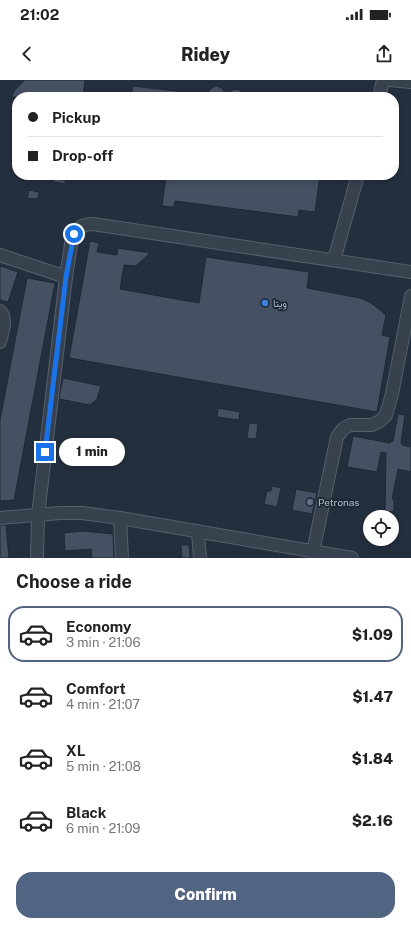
<!DOCTYPE html>
<html lang="en">
<head>
<meta charset="utf-8">
<style>
  :root { --surface:#fff; --page:#f2f2f2; --text:#222; --muted:#767676; --line:#e0e0e0; --accent:#516482 }
  body { margin:0; font-family:"Public Sans",Vazirmatn,sans-serif; background:var(--page); color:var(--text); height:100vh; display:flex; flex-direction:column; font-size:15px; white-space:nowrap }
  * { box-sizing:border-box; margin:0 }
  p { font-size:13px; color:var(--muted) }
  .icon { flex:none; width:22px; height:22px; fill:none; stroke:currentColor; stroke-width:2; stroke-linecap:round; stroke-linejoin:round }
  .map { position:relative; height:478px; overflow:hidden }
  .details { display:flex; flex-direction:column; background:var(--surface); flex:1 }
  .details>* { flex:none }
  .hud { position:absolute; left:12px; top:12px; width:387px; height:88px; border-radius:16px; box-shadow:0 2px 6px #0003; display:grid; align-content:center; height:88px; padding:0 16px; background:var(--surface) }
  .controls { position:absolute; left:363px; top:430px; display:grid; gap:8px }
  .controls a { display:grid; place-items:center; width:36px; height:36px; border-radius:50%; background:var(--surface); box-shadow:0 2px 6px #0003; font-size:20px }
  .end { position:absolute; width:18px; height:18px; margin:-9px; border:5px solid #1a73e8; background:#fff; box-shadow:0 0 0 2px #fff }
  .from { border-radius:50% }
  .bubble { position:absolute; height:28px; border-radius:14px; background:var(--surface); box-shadow:0 2px 6px #0003; font-size:13px; font-weight:800; line-height:28px; text-align:center }
  .hud b { display:flex; align-items:center; gap:14px; height:38px; font-size:15px }
  .hud b+b { border-top:1px solid var(--line) }
  .hud i { width:10px; height:10px; background:var(--text) }
  ul { padding:0; list-style:none }
  li { display:flex; align-items:center; gap:12px; height:56px; margin:0 8px 6px; padding:0 8px; border:2px solid transparent; border-radius:16px }
  li div { flex:1 }
  li b { display:block; font-size:15px }
  li em { font-style:normal; font-weight:800 }
  li.current { border-color:var(--accent) }
  li>.icon { width:36px; height:36px; stroke-width:1.5 }
  h2 { padding:0 16px; font-size:18px; line-height:48px }
  .button { display:flex; gap:8px; margin-top:auto; padding:8px 16px }
  .button a { flex:1; height:46px; border-radius:16px; background:var(--accent); color:#fff; font-size:16px; font-weight:800; line-height:46px; text-align:center }
  .status { display:flex; justify-content:space-between; align-items:center; height:28px; padding:0 20px; background:var(--surface); direction:ltr }
  .status svg { height:11px; fill:currentColor }
  header { display:flex; justify-content:space-between; align-items:center; height:52px; padding:0 16px; background:var(--surface); font-size:18px; font-weight:800 }
  .map>svg:first-child { display:block }
  .building { fill:#455162; stroke:#1f2835 }
  .lines { fill:none; stroke-linecap:round; stroke-linejoin:round }
  .minor-casing { stroke:#565f6c; stroke-width:14 }
  .minor { stroke:#38414e; stroke-width:12 }
  .route { stroke:#1a73e8; stroke-width:5 }
  .shop-dot { fill:#3f7fe0; stroke:#1d2633; stroke-width:1.5 }
  .service-dot { fill:#5c6f8a; stroke:#1d2633; stroke-width:1.5 }
  .labels { text-anchor:middle; stroke-width:3.5; stroke-linejoin:round; paint-order:stroke }
  .poi-label { font-size:10px; fill:#b4bcc9; stroke:#1d2633; text-anchor:start }
</style>
</head>
<body>
<div class="status"><b>21:02</b><svg viewBox="0 0 49 12"><path d="M0 12V9h3v3zM5 12V6h3v6zM10 12V3h3v9zM15 12V0h3v12zM26 1h20v11H26zM47 4h2v5h-2z"/></svg></div>
<header><svg class="icon" aria-label="back" viewBox="0 0 24 24"><path d="M15 5l-7 7 7 7"/></svg>Ridey<svg class="icon" aria-label="share" viewBox="0 0 24 24"><path d="M12 15V3M7 8l5-5 5 5M5 13v7h14v-7"/></svg></header>
<div class="map">
<svg width="411" height="478" viewBox="0 0 411 478">
  <rect width="100%" height="100%" fill="#242f3e"/>
  <g class="building">
    <polygon points="25,0 85,0 83,17 11,17 15,10"/>
    <polygon points="133,6 185,12 185,17 131,17"/>
    <polygon points="216,6 222,8 226,15 232,10 238,9 247,17 207,17 210,9"/>
    <polygon points="54,95 66,95 65,104 53,102"/>
    <polygon points="166,95 320,95 315,132 299,130 298,137 175,121 174,127 162,126"/>
    <polygon points="29,110 39,112 38,119 27,118"/>
    <polygon points="90,161 99,163 97,172 117,175 118,168 150,173 136,186 124,185 120,209 199,223 206,177 309,192 307,208 360,218 371,223 386,235 382,255 390,257 377,332 69,278"/>
    <polygon points="0,186 18,192 8,222 0,220"/>
    <polygon points="27,198 55,203 14,420 0,421 0,340"/>
    <polygon points="63,298 101,306 97,319 90,325 59,319"/>
    <polygon points="218,328 240,332 239,340 217,337"/>
    <polygon points="398,334 405,335 401,363 402,363 402,365 411,367 411,392 398,389 392,419 394,419 394,432 390,431 389,433 385,433 386,373 381,372 377,392 347,387 353,356 390,363 391,361 393,361"/>
    <polygon points="249,343 258,344 256,359 247,358"/>
    <polygon points="272,406 281,408 277,427 264,424 267,411 271,411"/>
    <polygon points="296,409 317,413 312,434 292,430"/>
    <polygon points="0,445 6,445 9,478 0,478"/>
    <polygon points="83,451 113,454 114,478 92,478 91,469 65,471 64,453"/>
    <polygon points="181,465 189,465 190,478 182,478"/>
  </g>
  <g class="lines">
    <g class="minor-casing">
      <g id="minor">
        <polyline points="389,0 411,2"/>
        <polyline points="379,17 383,0"/>
        <polyline points="0,175 66,197"/>
        <polyline points="334,180 358,95"/>
        <path d="M0,231C8,239 2,252 0,262"/>
        <polyline points="0,438 60,433 82,433 120,438 352,478"/>
        <polyline points="120,438 122,478"/>
        <polyline points="198,451 200,478"/>
        <polyline points="313,472 337,357 343,349 350,345 372,345 380,341 386,335 392,314 411,216"/>
        <path d="M37,478L38,435L66,197L72,158C76,148 83,144 93,144L411,192"/>
      </g>
    </g>
    <use href="#minor" class="minor"/>
  </g>
  <g class="lines">
    <polyline class="route" points="45,372 66,197 74,154"/>
  </g>
  <circle class="shop-dot" cx="265" cy="223" r="4"/>
  <circle class="service-dot" cx="310" cy="422" r="4"/>
  <g class="labels">
    <g class="poi-label">
      <text x="273" y="227">ويتا</text>
      <text x="318" y="426">Petronas</text>
    </g>
  </g>
</svg>
<div class="controls">
<a><svg class="icon" aria-label="locate" viewBox="0 0 24 24"><circle cx="12" cy="12" r="6"/><path d="M12 2v4M12 18v4M2 12h4M18 12h4"/></svg></a>
</div>
<i class="end from" style="left:74px;top:154px"></i>
<i class="end" style="left:45px;top:372px"></i>
<div class="bubble" style="left:59px;top:358px;width:66px">1 min</div>
<div class="hud">
<b><i class="from"></i>Pickup</b>
<b><i></i>Drop-off</b>
</div>
</div>
<section class="details">
<h2>Choose a ride</h2>
<ul>
<li class="current"><svg class="icon" aria-label="car" viewBox="0 0 24 24"><path d="M5 17H2v-5l4-1 3-4h7l3 4 3 1v5h-3M9 17h6M6 11h13"/><circle cx="7" cy="17" r="2"/><circle cx="17" cy="17" r="2"/></svg><div><b>Economy</b><p>3 min · 21:06</p></div><em>$1.09</em></li>
<li><svg class="icon" aria-label="car" viewBox="0 0 24 24"><path d="M5 17H2v-5l4-1 3-4h7l3 4 3 1v5h-3M9 17h6M6 11h13"/><circle cx="7" cy="17" r="2"/><circle cx="17" cy="17" r="2"/></svg><div><b>Comfort</b><p>4 min · 21:07</p></div><em>$1.47</em></li>
<li><svg class="icon" aria-label="car" viewBox="0 0 24 24"><path d="M5 17H2v-5l4-1 3-4h7l3 4 3 1v5h-3M9 17h6M6 11h13"/><circle cx="7" cy="17" r="2"/><circle cx="17" cy="17" r="2"/></svg><div><b>XL</b><p>5 min · 21:08</p></div><em>$1.84</em></li>
<li><svg class="icon" aria-label="car" viewBox="0 0 24 24"><path d="M5 17H2v-5l4-1 3-4h7l3 4 3 1v5h-3M9 17h6M6 11h13"/><circle cx="7" cy="17" r="2"/><circle cx="17" cy="17" r="2"/></svg><div><b>Black</b><p>6 min · 21:09</p></div><em>$2.16</em></li>
</ul>
<div class="button"><a>Confirm</a></div>
</section>
</body>
</html>
